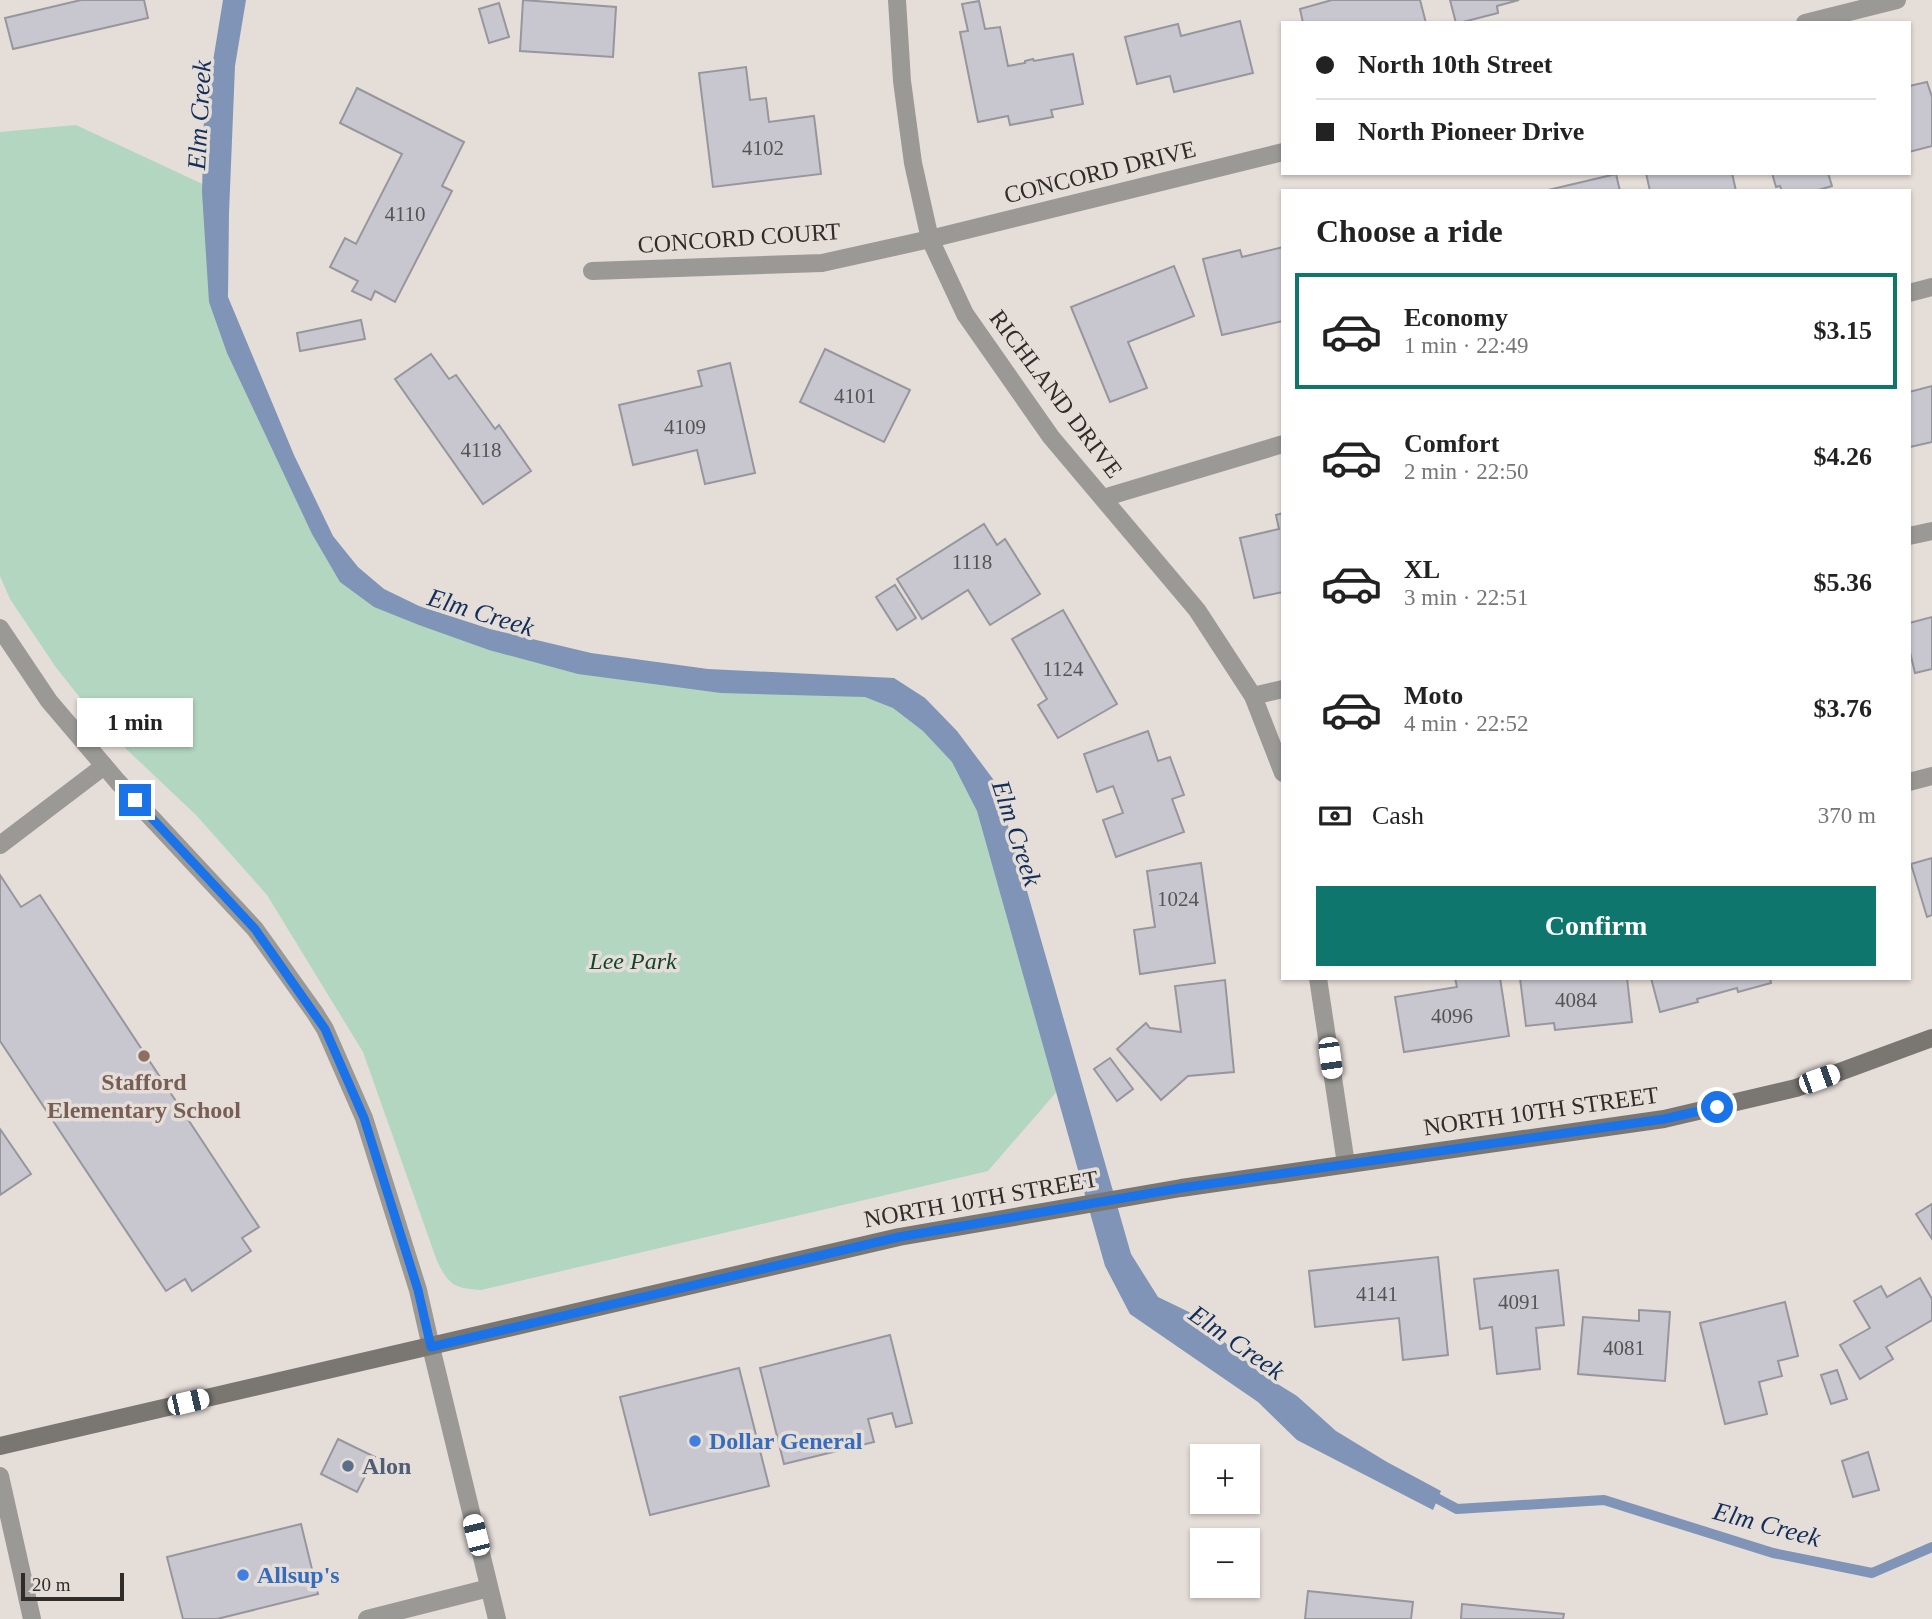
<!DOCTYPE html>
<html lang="en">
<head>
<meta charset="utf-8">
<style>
  :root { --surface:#fff; --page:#f6f6f6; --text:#222; --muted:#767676; --line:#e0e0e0; --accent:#0f766e }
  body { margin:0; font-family:"Times New Roman",serif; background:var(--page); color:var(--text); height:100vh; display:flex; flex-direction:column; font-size:26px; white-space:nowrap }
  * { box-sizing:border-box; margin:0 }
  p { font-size:23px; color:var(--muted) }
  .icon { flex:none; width:38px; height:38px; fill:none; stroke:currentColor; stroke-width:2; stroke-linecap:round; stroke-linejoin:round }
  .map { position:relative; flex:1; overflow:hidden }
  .details { position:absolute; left:1281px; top:189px; width:630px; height:791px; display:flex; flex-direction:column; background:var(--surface); border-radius:0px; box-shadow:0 2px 5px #0004 }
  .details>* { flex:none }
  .hud { position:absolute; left:1281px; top:21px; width:630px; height:154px; border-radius:0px; box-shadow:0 2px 5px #0004; display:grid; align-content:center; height:154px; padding:0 35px; background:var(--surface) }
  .buttons { position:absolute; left:1190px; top:1444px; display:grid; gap:14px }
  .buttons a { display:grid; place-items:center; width:70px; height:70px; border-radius:0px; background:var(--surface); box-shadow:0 2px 5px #0004; font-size:35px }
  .scale { position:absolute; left:21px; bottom:18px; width:103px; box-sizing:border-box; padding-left:7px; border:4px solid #2f2c2a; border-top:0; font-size:19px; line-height:24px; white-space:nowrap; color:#2f2c2a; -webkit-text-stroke:5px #e5ddd8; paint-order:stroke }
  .end { position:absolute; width:32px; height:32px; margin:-16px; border:9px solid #1a73e8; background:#fff; box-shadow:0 0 0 4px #fff }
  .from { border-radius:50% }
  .bubble { position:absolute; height:49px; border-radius:0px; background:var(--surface); box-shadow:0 2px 5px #0004; font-size:23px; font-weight:700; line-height:49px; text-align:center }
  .car { position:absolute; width:21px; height:42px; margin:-21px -10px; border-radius:9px; box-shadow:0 0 5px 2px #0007; background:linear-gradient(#fff 24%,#345 0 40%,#fff 0 76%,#345 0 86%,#fff 0) }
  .hud b { display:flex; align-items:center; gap:24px; height:66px; font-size:26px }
  .hud b+b { border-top:2px solid var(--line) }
  .hud i { width:18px; height:18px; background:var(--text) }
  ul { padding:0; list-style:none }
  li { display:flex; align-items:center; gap:21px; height:116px; margin:0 14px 10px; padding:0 21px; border:4px solid transparent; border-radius:0px }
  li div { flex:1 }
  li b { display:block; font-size:26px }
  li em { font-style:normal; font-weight:700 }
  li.current { border-color:var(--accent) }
  li>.icon { width:63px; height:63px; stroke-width:1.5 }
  h2 { padding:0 35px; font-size:32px; line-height:84px }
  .pay { display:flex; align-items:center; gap:18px; height:77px; padding:0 35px; font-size:26px }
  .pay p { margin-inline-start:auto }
  .cta { display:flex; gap:14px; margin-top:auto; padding:14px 35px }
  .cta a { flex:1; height:80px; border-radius:0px; background:var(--accent); color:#fff; font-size:28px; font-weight:700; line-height:80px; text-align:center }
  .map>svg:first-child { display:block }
  .green { fill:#b3d6c0 }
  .water { fill:#7f94b6 }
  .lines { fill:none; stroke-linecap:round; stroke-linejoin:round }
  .stream { stroke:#7f94b6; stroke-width:10 }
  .building { fill:#c8c7cf; stroke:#97969d; stroke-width:2 }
  .service { stroke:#9b9996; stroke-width:18 }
  .minor { stroke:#9b9996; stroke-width:18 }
  .tertiary { stroke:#9b9996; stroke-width:18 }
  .secondary { stroke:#7a7773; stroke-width:18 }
  .route { stroke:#1a73e8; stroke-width:9 }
  .education-dot { fill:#8d6e63; stroke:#e5ddd8; stroke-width:2.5 }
  .shop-dot { fill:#3f7fe0; stroke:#e5ddd8; stroke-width:2.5 }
  .service-dot { fill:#5c6f8a; stroke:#e5ddd8; stroke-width:2.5 }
  .labels { text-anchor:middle; stroke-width:7; stroke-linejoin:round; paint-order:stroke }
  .number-label { font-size:21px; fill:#555353 }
  .street-label { font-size:24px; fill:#2f2c2a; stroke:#e5ddd8 }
  .park-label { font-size:24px; font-style:italic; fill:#13452d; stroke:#e5ddd8 }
  .education-label { font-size:24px; font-weight:bold; fill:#785e54; stroke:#e5ddd8 }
  .shop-label { font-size:24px; font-weight:bold; fill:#366cbe; stroke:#e5ddd8; text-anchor:start }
  .service-label { font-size:24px; font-weight:bold; fill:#4e5e75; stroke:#e5ddd8; text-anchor:start }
  .water-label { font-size:26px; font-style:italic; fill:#122e5a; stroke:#e5ddd8 }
</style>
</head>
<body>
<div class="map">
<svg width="1932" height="1619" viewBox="0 0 1932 1619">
  <rect width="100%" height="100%" fill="#e5ddd8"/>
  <path class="green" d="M76,125L209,187L214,304L337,564L378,603L519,654L872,694L905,705L956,760L974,791L1059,1089L988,1171L481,1290C455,1288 449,1286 437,1261L363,1052L267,895L196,815L103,727L55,666L10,599L0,576V132Z"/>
  <polygon class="water" points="223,0 246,0 235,66 229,213 228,297 294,455 333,536 358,567 384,589 419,606 490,629 591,653 708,669 894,678 925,698 957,731 993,779 1011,835 1131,1254 1158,1297 1191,1313 1260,1373 1297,1396 1336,1431 1387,1462 1441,1491 1433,1510 1297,1440 1258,1402 1130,1314 1105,1266 977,811 952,762 923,731 893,708 865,697 721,693 578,674 489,650 419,625 374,607 340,582 312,534 227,353 209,302 202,192 204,116"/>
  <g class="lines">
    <polyline class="stream" points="1427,1493 1457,1509 1604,1500 1773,1553 1872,1573 1932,1547"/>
  </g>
  <g class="building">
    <polygon points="81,0 144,0 148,18 13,49 5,18"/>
    <polygon points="523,0 616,7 613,57 520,51"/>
    <polygon points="1332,0 1420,0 1426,23 1303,23 1300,9"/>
    <polygon points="1450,0 1519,0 1497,6 1498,13 1459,23 1456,23"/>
    <polygon points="979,1 985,29 1000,27 1008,66 1025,63 1025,61 1033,59 1034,61 1073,54 1083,104 1051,110 1053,117 1010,125 1008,116 978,122 960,32 968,31 962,4"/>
    <polygon points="499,3 509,37 489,43 479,9"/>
    <polygon points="1240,21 1253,73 1174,92 1170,76 1137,84 1125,37 1178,24 1181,36"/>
    <polygon points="746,67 750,100 766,98 769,122 814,116 821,174 713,187 699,73"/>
    <polygon points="1927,82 1932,97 1932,146 1909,152 1909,86"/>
    <polygon points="357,88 464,142 442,186 452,191 395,302 375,291 371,300 352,291 358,281 330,267 345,238 356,244 402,154 340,123"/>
    <polygon points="1646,173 1732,173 1736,191 1650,191"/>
    <polygon points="1772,173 1828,173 1832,186 1815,191 1782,191 1780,186 1776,187"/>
    <polygon points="1616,174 1620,191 1544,191"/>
    <polygon points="1283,247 1283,321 1222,335 1203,259 1240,250 1242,257"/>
    <polygon points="1174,266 1194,316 1128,342 1147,388 1110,402 1071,307"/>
    <polygon points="361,320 365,339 300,351 297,333"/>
    <polygon points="825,349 910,390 884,442 800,402"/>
    <polygon points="431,354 449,379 456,375 495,429 499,425 531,471 483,504 395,379"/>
    <polygon points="730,363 755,473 705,484 697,450 633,465 619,405 702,386 698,371"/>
    <polygon points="1932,386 1932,442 1910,447 1909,392"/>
    <polygon points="1283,513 1283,592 1254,598 1240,538 1279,529 1276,515"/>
    <polygon points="984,524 997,545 1005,539 1040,594 990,625 968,590 922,619 897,579"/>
    <polygon points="895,585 916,618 897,630 876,597"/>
    <polygon points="1063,610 1117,704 1058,738 1038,705 1047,699 1012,639"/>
    <polygon points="1932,617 1932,669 1915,673 1909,648 1909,623"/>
    <polygon points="1148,731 1158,761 1170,757 1184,795 1172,799 1184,832 1116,857 1103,820 1123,813 1113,786 1097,792 1084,754"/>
    <polygon points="1932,858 1932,915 1927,917 1911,864"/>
    <polygon points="1201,863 1215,963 1140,974 1134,930 1155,927 1147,871"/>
    <polygon points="0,875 21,907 40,895 259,1227 242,1238 251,1251 192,1291 185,1279 166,1291 0,1041"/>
    <polygon points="1455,978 1500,978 1509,1036 1404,1052 1395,997 1457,987"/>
    <polygon points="1520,978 1627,978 1632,1022 1555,1030 1554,1023 1526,1026"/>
    <polygon points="1651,978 1770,978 1771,983 1738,992 1737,988 1697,999 1698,1002 1660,1012"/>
    <polygon points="1225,980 1234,1072 1188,1076 1161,1100 1117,1049 1146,1023 1150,1028 1181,1032 1175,986"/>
    <polygon points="1110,1058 1133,1089 1117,1101 1094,1069"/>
    <polygon points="0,1129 31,1174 0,1195"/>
    <polygon points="1932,1204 1932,1239 1916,1214"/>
    <polygon points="1438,1257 1448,1355 1403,1360 1399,1318 1315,1327 1309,1271"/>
    <polygon points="1558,1270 1564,1325 1536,1328 1540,1369 1497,1374 1492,1327 1480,1329 1474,1279"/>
    <polygon points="1920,1278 1932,1299 1932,1320 1886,1347 1893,1359 1860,1379 1840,1345 1870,1328 1854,1301 1881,1286 1887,1297"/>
    <polygon points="1785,1302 1798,1356 1778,1361 1782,1376 1759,1382 1767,1414 1725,1424 1700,1323"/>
    <polygon points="1639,1310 1670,1312 1665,1381 1578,1374 1583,1317 1639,1321"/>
    <polygon points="890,1335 912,1423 896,1427 892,1413 868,1419 874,1442 784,1464 760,1368"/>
    <polygon points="739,1368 769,1486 650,1515 620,1397"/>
    <polygon points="1837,1370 1847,1399 1831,1404 1821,1375"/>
    <polygon points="338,1439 375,1457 357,1492 321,1474"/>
    <polygon points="1868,1452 1879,1490 1853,1497 1842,1461"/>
    <polygon points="301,1524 318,1594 217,1619 183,1619 167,1557"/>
    <polygon points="1308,1591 1413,1602 1411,1619 1305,1619"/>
    <polygon points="1462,1604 1564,1614 1563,1619 1461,1619"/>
  </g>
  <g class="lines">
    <g class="service">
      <polyline points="1909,293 1932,287"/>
      <polyline points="1103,498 1283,444"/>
      <polyline points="1909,782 1932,776"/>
      <polyline points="0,845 104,766"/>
      <polyline points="367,1619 489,1588"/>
    </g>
    <g class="minor">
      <polyline points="897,0 902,81 913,163 930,239 965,314 1051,437 1197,610 1253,696 1283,773"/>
      <polyline points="1805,23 1897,0"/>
      <polyline points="592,271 822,263 930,239 1283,152"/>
      <polyline points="1909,536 1932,531"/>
      <polyline points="0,628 49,701 118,782 255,929 315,1013 325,1029 364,1118 418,1290 431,1347"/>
      <polyline points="1253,696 1283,689"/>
      <polyline points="1318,978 1346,1164"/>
      <polyline points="0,1476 32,1619"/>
    </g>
    <polyline class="tertiary" points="431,1347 497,1619"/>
    <polyline class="secondary" points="0,1446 899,1237 1181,1188 1664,1119 1796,1088 1932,1038"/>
  </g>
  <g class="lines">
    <polyline class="route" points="135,800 255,929 325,1029 364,1118 418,1290 431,1347 899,1237 1181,1188 1664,1119 1717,1107"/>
  </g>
  <circle class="education-dot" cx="144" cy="1056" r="7"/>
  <g class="shop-dot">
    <circle cx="695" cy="1441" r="7"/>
    <circle cx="243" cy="1575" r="7"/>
  </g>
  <circle class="service-dot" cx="348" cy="1466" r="7"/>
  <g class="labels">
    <g class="number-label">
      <text x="763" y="155">4102</text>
      <text x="405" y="221">4110</text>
      <text x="855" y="403">4101</text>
      <text x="685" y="434">4109</text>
      <text x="481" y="457">4118</text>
      <text x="972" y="569">1118</text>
      <text x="1063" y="676">1124</text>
      <text x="1178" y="906">1024</text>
      <text x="1576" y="1007">4084</text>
      <text x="1452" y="1023">4096</text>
      <text x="1377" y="1301">4141</text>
      <text x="1519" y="1309">4091</text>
      <text x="1624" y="1355">4081</text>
    </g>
    <g class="street-label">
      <text transform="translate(1100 172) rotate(-14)" y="8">CONCORD DRIVE</text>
      <text transform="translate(739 238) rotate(-4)" y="8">CONCORD COURT</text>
      <text transform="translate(1056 394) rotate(53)" y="8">RICHLAND DRIVE</text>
      <text transform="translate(1541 1111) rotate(-8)" y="8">NORTH 10TH STREET</text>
      <text transform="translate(981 1199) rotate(-10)" y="8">NORTH 10TH STREET</text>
    </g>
    <g class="park-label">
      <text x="633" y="969">Lee Park</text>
    </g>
    <g class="education-label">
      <text x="144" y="1090">Stafford<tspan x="144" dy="28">Elementary School</tspan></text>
    </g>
    <g class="shop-label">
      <text x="709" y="1449">Dollar General</text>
      <text x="257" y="1583">Allsup's</text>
    </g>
    <g class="service-label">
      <text x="362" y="1474">Alon</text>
    </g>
    <g class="water-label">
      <text transform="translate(199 115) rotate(-87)" y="9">Elm Creek</text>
      <text transform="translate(481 612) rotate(17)" y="9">Elm Creek</text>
      <text transform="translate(1017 833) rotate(72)" y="9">Elm Creek</text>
      <text transform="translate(1237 1342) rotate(35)" y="9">Elm Creek</text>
      <text transform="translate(1767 1524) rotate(15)" y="9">Elm Creek</text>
    </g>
  </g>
</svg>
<div class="buttons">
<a>+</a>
<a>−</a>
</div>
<div class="scale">20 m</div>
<i class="end from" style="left:1717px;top:1107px"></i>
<i class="end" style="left:135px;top:800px"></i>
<div class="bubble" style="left:77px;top:698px;width:116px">1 min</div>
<i class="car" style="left:1330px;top:1058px;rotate:172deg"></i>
<i class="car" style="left:1819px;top:1079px;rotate:70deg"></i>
<i class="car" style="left:188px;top:1402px;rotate:77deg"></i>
<i class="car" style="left:476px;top:1535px;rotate:346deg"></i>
<div class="hud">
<b><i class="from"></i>North 10th Street</b>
<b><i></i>North Pioneer Drive</b>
</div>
<section class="details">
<h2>Choose a ride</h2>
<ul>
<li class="current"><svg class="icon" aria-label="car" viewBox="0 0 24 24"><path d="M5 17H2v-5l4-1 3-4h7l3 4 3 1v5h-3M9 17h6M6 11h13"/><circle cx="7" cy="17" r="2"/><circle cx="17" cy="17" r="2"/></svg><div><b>Economy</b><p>1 min · 22:49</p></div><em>$3.15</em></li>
<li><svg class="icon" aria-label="car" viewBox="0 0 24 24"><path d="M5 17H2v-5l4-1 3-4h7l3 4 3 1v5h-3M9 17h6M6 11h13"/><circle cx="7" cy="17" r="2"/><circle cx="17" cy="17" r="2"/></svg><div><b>Comfort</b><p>2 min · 22:50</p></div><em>$4.26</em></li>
<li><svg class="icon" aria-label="car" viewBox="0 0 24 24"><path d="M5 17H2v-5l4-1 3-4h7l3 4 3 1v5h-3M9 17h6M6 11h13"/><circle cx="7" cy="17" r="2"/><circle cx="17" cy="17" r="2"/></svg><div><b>XL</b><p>3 min · 22:51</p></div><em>$5.36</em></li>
<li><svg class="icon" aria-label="car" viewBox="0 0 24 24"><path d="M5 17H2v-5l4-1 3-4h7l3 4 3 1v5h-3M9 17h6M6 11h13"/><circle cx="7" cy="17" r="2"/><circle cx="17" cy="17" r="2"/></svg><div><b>Moto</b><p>4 min · 22:52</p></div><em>$3.76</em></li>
</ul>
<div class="pay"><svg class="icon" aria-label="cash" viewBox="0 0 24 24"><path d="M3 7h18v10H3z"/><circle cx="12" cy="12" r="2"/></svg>Cash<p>370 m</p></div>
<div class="cta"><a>Confirm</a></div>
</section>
</div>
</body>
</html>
